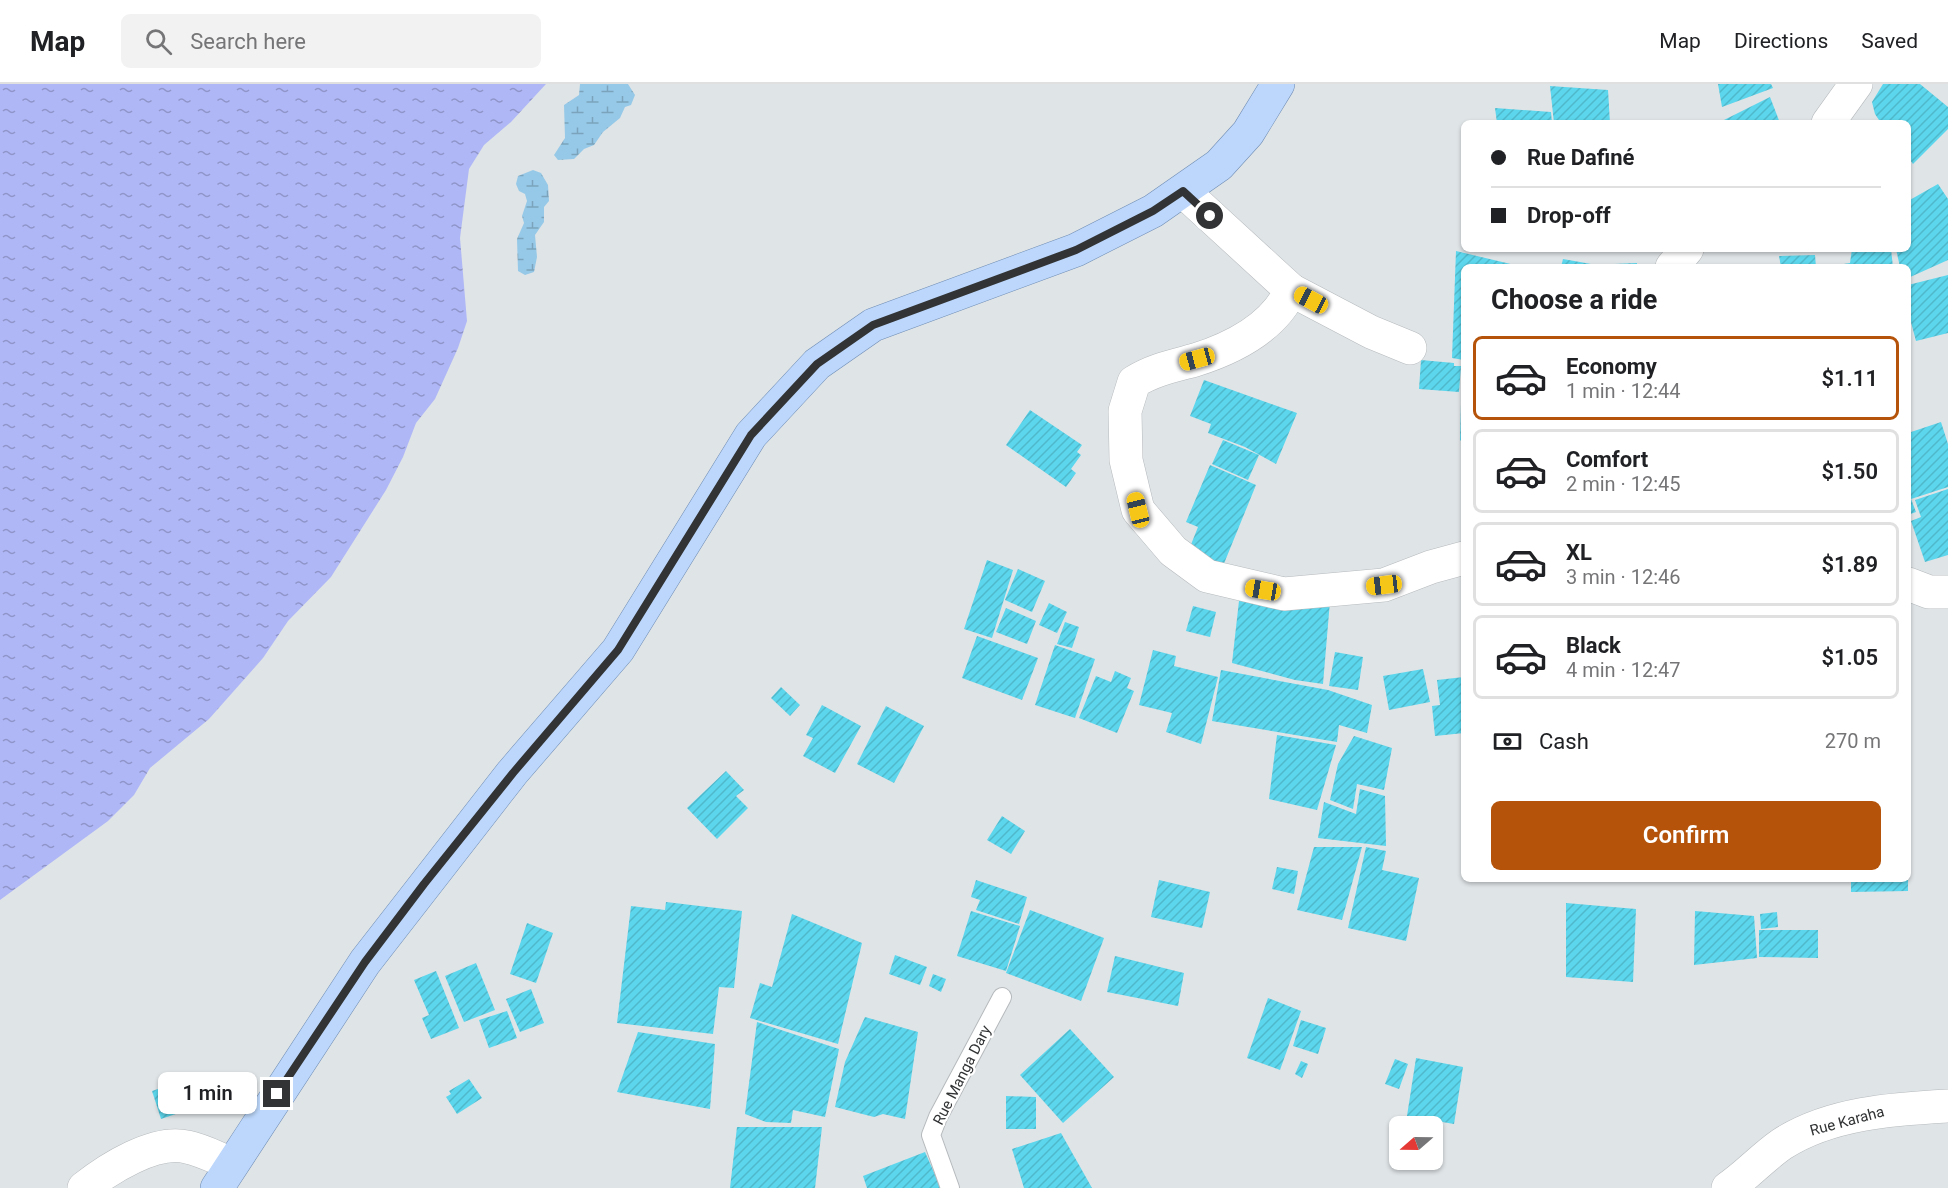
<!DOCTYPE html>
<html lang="en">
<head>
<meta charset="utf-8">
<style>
  :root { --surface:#fff; --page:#f2f2f2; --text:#202124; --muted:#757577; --line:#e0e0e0; --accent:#b45309 }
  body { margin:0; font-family:Roboto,sans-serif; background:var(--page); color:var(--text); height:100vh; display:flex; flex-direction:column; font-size:22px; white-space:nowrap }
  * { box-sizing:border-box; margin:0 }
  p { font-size:20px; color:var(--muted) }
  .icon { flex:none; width:33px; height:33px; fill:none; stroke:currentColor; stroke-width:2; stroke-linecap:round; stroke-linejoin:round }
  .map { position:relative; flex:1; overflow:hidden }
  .side { position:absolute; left:1461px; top:180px; width:450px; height:618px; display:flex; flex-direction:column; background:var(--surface); border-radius:9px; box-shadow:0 2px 4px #0004 }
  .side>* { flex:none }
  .banner { position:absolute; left:1461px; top:36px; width:450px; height:132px; border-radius:9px; box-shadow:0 2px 4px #0004; display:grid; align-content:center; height:132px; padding:0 30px; background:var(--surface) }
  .needle { width:39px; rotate:250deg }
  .buttons { position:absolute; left:1389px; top:1032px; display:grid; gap:12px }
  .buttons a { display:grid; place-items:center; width:54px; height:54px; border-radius:9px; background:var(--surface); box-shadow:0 2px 4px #0004; font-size:30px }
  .end { position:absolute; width:27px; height:27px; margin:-14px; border:8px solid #313334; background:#fff; box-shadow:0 0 0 3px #fff }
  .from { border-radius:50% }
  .bubble { position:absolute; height:42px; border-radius:9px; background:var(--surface); box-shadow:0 2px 4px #0004; font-size:20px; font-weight:600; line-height:42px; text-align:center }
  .car { position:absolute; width:18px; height:36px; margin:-18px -9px; border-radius:8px; box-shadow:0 0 4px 2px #0007; background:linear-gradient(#f5c518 24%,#345 0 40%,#f5c518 0 76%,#345 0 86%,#f5c518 0) }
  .banner b { display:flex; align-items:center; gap:21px; height:57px; font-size:22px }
  .banner b+b { border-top:2px solid var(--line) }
  .banner i { width:15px; height:15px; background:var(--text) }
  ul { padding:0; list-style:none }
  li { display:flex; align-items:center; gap:18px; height:84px; margin:0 12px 9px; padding:0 18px; border:3px solid var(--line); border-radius:9px }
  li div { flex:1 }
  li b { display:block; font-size:22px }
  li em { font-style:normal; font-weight:600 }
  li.selected { border-color:var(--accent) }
  li>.icon { width:54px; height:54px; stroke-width:1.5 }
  h2 { padding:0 30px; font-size:27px; line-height:72px }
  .pay { display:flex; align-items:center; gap:15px; height:66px; padding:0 30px; font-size:22px }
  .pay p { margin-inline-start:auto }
  .cta { display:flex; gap:12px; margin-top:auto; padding:12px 30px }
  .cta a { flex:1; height:69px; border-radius:9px; background:var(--accent); color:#fff; font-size:24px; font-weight:600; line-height:69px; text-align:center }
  header { display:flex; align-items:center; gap:36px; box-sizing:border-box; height:84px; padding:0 30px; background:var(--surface); border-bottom:2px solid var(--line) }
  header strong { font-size:28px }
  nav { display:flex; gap:33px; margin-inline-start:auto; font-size:21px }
  .search { width:420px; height:54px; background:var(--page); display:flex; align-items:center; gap:15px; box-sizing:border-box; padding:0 21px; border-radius:9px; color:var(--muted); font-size:22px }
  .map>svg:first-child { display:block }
  .wetland { fill:url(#wetland-marsh) }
  .water { fill:url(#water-ripples) }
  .building { fill:url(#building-hatch) }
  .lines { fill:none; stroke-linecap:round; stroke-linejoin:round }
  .service-casing { stroke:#b6babd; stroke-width:20 }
  .minor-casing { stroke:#b6babd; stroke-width:34 }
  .primary-casing { stroke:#6f8cb3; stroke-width:34 }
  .service { stroke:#fff; stroke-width:18 }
  .minor { stroke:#fff; stroke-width:33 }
  .primary { stroke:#bcd7fb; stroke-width:33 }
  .route { stroke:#313334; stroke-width:8 }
  .labels { text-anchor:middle; stroke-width:4.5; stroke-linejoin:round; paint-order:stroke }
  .street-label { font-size:15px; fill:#313334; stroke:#fff }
</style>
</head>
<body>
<header>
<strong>Map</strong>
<div class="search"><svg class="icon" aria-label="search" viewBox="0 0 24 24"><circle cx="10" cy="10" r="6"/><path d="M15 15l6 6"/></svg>Search here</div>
<nav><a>Map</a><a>Directions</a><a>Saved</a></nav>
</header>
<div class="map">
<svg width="1948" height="1104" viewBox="0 0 1948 1104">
  <defs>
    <pattern id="wetland-marsh" width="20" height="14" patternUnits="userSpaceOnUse" patternTransform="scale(1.5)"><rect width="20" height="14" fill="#96c9e7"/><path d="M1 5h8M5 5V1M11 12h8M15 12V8" fill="none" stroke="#7ba4bc"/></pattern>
    <pattern id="water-ripples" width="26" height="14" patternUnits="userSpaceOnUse" patternTransform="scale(1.5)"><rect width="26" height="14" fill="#afb7f6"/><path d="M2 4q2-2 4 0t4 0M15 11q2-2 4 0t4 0" fill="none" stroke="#8f95c8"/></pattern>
    <pattern id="building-hatch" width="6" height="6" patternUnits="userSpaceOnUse" patternTransform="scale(1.5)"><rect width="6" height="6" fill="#5cd6ec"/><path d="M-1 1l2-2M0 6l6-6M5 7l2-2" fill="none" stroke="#50b8cb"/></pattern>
  </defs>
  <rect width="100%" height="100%" fill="#dfe4e7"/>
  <g class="wetland">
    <polygon points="580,0 628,0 635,11 631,21 625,23 620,34 603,48 594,61 584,65 574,75 558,76 554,71 565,54 564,21 579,11"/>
    <polygon points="533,86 541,89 548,101 549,117 544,123 544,138 535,151 537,173 534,188 525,191 518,187 517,155 524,139 522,132 527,117 525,110 519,107 516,100 518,92"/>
  </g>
  <polygon class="water" points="0,0 546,0 511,38 484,61 469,85 460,154 467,237 458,264 435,315 416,339 403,373 386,406 331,493 288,537 263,574 209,635 150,684 134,711 108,737 0,816"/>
  <g class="building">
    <polygon points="1718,0 1771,0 1773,4 1722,23"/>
    <polygon points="1883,0 1920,0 1948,23 1948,45 1913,80 1908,73 1908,39 1881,39 1875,30 1872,18"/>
    <polygon points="1550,2 1608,6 1610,39 1554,39"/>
    <polygon points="1770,13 1780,39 1722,39 1722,37"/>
    <polygon points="1495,24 1551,28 1552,39 1497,39"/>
    <polygon points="1938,100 1948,115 1948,176 1908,194 1908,183 1900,183 1896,165 1908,165 1908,117"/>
    <polygon points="1852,165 1891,165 1893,183 1825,183 1850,179"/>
    <polygon points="1456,167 1519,182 1464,183 1464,276 1452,274"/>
    <polygon points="1815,171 1816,183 1781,183 1779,172"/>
    <polygon points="1563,175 1591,180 1590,183 1561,183"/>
    <polygon points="1637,179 1637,183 1592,183 1592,181"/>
    <polygon points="1948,191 1948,249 1916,257 1908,227 1908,201"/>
    <polygon points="1421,276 1454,279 1454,282 1461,282 1459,308 1419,305"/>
    <polygon points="1462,285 1464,285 1464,359 1460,356"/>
    <polygon points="1204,296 1297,329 1276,380 1245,363 1208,349 1211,340 1190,332"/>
    <polygon points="1030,326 1082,361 1077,368 1081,371 1071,385 1076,389 1066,403 1006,361"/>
    <polygon points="1941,338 1948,360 1948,403 1911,415 1916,428 1908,431 1908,349"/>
    <polygon points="1223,356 1259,371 1248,396 1212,380"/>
    <polygon points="1210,381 1256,401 1223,482 1188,468 1198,443 1186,438"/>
    <polygon points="1948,405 1948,471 1925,478 1911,437 1921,433 1915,416"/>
    <polygon points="987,476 1013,486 992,554 964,545"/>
    <polygon points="1018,485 1045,497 1032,528 1005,516"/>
    <polygon points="1240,508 1330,517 1323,600 1295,596 1232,579"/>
    <polygon points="1049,519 1067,528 1057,549 1039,541"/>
    <polygon points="1193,522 1216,528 1210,553 1186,547"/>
    <polygon points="1006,524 1036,537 1027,560 996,548"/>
    <polygon points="1065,538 1079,543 1072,564 1057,560"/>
    <polygon points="977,552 1038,574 1022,616 962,594"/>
    <polygon points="1055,561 1095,575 1075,634 1035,621"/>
    <polygon points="1153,566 1176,572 1174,582 1218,593 1201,660 1166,648 1172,629 1139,621"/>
    <polygon points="1335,568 1363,573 1358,606 1329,602"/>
    <polygon points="1423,585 1430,618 1389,626 1383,592"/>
    <polygon points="1221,586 1328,606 1372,621 1367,649 1339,641 1337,658 1212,637"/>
    <polygon points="1115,587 1131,594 1127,604 1134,607 1117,649 1079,634 1096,592 1111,598"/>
    <polygon points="1464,593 1464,649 1435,652 1432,622 1440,621 1437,596"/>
    <polygon points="781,603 800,621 790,632 771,614"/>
    <polygon points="822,621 861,642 835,689 803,672 813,654 806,651"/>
    <polygon points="886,622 924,642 894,699 857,680"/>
    <polygon points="1277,651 1336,661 1317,726 1269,715"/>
    <polygon points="1354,652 1392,664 1384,706 1357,700 1353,725 1330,716 1338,680"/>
    <polygon points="726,687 744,706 736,712 748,724 717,755 687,724"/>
    <polygon points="1360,705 1385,712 1386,762 1318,754 1324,718 1356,730"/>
    <polygon points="1002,732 1025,747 1011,770 987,756"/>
    <polygon points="1314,763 1362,763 1342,836 1297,826"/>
    <polygon points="1366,763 1386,767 1382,786 1419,794 1406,857 1348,844"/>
    <polygon points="1277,783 1298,787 1294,810 1272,805"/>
    <polygon points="1851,795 1908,795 1908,807 1851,808"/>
    <polygon points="976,796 1027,813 1019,840 976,826 980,816 971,813"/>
    <polygon points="1159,796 1210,808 1202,844 1151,833"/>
    <polygon points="666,818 742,827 734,904 719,903 713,950 617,939 631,822 665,826"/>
    <polygon points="1566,819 1636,825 1633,898 1566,893"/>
    <polygon points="1030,826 1104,854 1081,917 1006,889"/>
    <polygon points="971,827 1020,842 1006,887 957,872"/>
    <polygon points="1695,827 1754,832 1757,874 1694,881"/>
    <polygon points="1777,828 1778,843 1761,845 1760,830"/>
    <polygon points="792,830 862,859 838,960 750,934 760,899 772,903"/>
    <polygon points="527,839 553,849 536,899 510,890"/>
    <polygon points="1759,846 1818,846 1818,874 1759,873"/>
    <polygon points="895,871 927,883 920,901 889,890"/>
    <polygon points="1115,872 1184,889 1178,922 1107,908"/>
    <polygon points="476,879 495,926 464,938 445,892"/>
    <polygon points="436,887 459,944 431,955 422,934 429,931 414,896"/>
    <polygon points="933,890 946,895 941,908 929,902"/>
    <polygon points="531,905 544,939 520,948 506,915"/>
    <polygon points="1268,914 1301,927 1280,986 1247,974"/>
    <polygon points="507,927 517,954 489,964 479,936"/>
    <polygon points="865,933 918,948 905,1035 883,1030 874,1033 835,1023 845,978"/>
    <polygon points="1301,936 1326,944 1318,970 1293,962"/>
    <polygon points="757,938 839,965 825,1033 793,1026 791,1039 766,1038 745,1030"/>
    <polygon points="1070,945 1114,993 1063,1039 1020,991"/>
    <polygon points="638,948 715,960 710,1025 617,1008"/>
    <polygon points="1416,974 1463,983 1454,1040 1407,1032"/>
    <polygon points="1395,975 1408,980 1399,1005 1385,1000"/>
    <polygon points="1301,977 1308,980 1302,994 1295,990"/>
    <polygon points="196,992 205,1020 161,1035 152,1007"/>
    <polygon points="469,995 482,1014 457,1030 446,1013 451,1010 449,1007"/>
    <polygon points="1006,1012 1036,1013 1036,1045 1006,1045"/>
    <polygon points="737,1043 822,1043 815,1104 730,1104"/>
    <polygon points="1061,1049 1092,1104 1024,1104 1012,1065"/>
    <polygon points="925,1068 941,1104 867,1104 863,1092"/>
  </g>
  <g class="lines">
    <g class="service-casing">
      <polyline id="service" points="950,1104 931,1051 938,1033 1002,913"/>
    </g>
    <g class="minor-casing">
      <g id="minor">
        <polyline points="1828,39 1856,0"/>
        <path d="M1183,107L1291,206C1274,243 1233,264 1195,276C1173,282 1153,286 1134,298L1125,327L1126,376L1138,426L1173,467L1207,492L1284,510L1384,501L1431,483L1464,474"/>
        <polyline points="1672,183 1687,165"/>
        <polyline points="1291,206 1371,248 1410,264"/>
        <polyline points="1908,500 1929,508 1948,508"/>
        <path d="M84,1104C108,1085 155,1055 187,1063C202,1066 217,1074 232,1080"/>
        <path d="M1728,1104C1747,1091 1763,1073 1782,1060C1830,1029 1893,1025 1948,1022"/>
      </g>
    </g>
    <g class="primary-casing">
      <polyline id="primary" points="217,1104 365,878 512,689 618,566 751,351 817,280 873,241 1076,166 1153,127 1219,81 1248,49 1278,0"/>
    </g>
    <use href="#service" class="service"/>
    <use href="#minor" class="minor"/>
    <use href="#primary" class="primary"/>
  </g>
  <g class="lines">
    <polyline class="route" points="277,1010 365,878 424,800 513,689 618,566 751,351 817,280 873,241 1076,166 1153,127 1183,107 1210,132"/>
  </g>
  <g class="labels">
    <g class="street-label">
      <text transform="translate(962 991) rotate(-63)" y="5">Rue Manga Dary</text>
      <text transform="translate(1847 1037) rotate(-15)" y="5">Rue Karaha</text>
    </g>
  </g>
</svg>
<div class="buttons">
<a><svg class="needle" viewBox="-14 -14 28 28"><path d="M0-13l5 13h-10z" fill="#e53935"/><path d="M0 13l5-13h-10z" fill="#757577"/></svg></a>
</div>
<i class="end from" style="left:1210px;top:132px"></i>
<i class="end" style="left:277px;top:1010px"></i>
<div class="bubble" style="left:158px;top:988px;width:99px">1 min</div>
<i class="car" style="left:1311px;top:216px;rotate:298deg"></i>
<i class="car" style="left:1197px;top:275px;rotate:255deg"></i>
<i class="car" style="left:1138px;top:426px;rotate:346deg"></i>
<i class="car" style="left:1384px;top:501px;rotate:263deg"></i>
<i class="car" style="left:1263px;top:506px;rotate:280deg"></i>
<div class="banner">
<b><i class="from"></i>Rue Dafiné</b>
<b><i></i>Drop-off</b>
</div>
<section class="side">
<h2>Choose a ride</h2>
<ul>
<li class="selected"><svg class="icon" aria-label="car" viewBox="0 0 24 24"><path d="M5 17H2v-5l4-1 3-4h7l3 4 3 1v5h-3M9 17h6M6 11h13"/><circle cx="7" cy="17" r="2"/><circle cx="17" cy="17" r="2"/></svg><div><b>Economy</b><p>1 min · 12:44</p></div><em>$1.11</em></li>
<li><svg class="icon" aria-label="car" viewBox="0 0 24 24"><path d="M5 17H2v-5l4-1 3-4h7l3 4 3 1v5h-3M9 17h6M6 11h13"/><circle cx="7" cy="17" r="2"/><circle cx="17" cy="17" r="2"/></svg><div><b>Comfort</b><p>2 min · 12:45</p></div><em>$1.50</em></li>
<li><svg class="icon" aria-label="car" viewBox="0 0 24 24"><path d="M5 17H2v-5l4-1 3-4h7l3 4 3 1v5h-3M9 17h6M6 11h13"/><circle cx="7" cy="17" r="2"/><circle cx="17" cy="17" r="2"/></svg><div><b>XL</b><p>3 min · 12:46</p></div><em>$1.89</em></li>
<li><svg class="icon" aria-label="car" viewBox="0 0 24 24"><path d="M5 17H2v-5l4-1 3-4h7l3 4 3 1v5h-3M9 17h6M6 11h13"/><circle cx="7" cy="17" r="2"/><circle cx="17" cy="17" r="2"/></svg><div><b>Black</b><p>4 min · 12:47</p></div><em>$1.05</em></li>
</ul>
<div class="pay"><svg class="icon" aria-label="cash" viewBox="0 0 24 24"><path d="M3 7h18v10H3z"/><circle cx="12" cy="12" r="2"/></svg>Cash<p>270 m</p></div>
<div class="cta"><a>Confirm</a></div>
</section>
</div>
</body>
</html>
